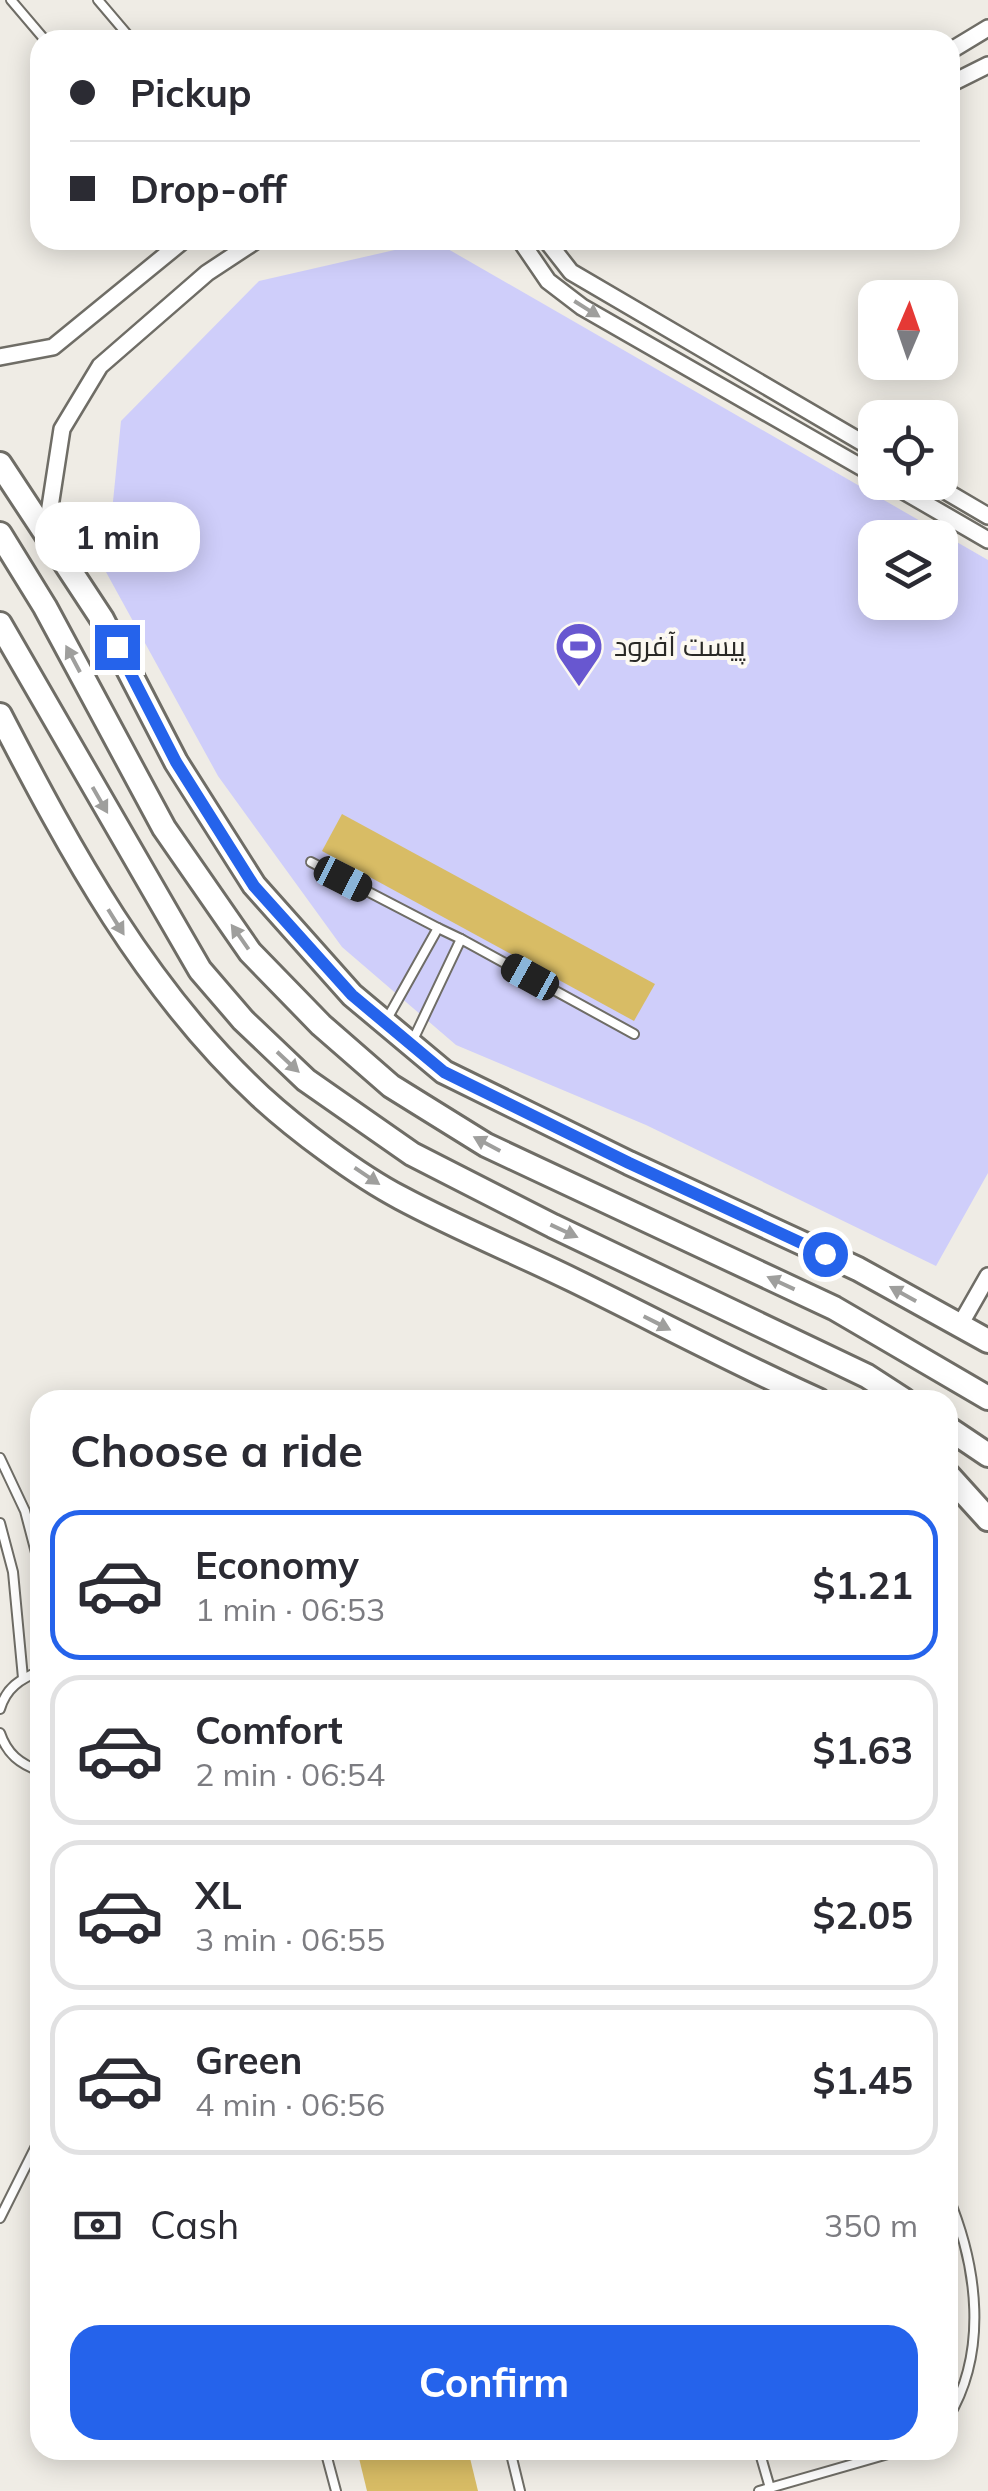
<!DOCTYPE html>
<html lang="en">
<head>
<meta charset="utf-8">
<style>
  :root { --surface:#fff; --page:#f2f2f3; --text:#2b2b33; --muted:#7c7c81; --line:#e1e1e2; --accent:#2563eb }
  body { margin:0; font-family:Mulish,Cairo,sans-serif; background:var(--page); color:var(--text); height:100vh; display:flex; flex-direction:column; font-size:38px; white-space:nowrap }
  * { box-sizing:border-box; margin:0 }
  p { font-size:32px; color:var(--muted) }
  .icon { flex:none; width:55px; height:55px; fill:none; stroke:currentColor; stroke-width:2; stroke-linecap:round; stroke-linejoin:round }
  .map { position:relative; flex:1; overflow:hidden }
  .drawer { position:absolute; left:30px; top:1390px; width:928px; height:1070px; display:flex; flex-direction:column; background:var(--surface); border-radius:30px; box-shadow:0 5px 25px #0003 }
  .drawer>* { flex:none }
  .guide { position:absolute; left:30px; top:30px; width:930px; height:220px; border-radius:30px; box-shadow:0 5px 25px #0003; display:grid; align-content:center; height:220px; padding:0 40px; background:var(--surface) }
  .needle { width:65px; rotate:2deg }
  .tools { position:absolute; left:858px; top:280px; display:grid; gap:20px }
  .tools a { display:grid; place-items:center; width:100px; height:100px; border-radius:20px; background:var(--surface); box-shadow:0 5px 25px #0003; font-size:50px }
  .end { position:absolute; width:45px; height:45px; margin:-22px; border:12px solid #2563eb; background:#fff; box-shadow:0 0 0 5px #fff }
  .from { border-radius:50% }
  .bubble { position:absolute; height:70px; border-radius:30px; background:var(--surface); box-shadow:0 5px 25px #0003; font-size:32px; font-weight:700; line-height:70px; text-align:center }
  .car { position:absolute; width:30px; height:60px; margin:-30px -15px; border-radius:12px; box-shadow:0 0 8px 2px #0007; background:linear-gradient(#222 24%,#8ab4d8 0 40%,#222 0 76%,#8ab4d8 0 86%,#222 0) }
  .guide b { display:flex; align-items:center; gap:35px; height:95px; font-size:38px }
  .guide b+b { border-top:2px solid var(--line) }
  .guide i { width:25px; height:25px; background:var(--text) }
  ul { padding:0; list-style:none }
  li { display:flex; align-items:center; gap:30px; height:150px; margin:0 20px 15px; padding:0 20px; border:5px solid var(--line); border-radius:30px }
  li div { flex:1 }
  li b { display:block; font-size:38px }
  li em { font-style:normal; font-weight:700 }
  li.current { border-color:var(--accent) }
  li>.icon { width:90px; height:90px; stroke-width:1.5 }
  h2 { padding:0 40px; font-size:45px; line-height:120px }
  .pay { display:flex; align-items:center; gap:25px; height:110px; padding:0 40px; font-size:38px }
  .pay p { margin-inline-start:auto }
  .cta { display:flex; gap:20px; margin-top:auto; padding:20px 40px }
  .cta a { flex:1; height:115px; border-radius:30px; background:var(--accent); color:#fff; font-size:40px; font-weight:700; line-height:115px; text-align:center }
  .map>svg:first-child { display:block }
  .green { fill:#cfcefa; fill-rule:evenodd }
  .building { fill:#d8bc65 }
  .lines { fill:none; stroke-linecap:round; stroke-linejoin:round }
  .service-casing { stroke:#6f6d66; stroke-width:12 }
  .minor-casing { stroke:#6f6d66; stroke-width:20 }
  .secondary-casing { stroke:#6f6d66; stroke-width:28 }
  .service { stroke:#fff; stroke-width:8 }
  .minor { stroke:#fff; stroke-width:15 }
  .secondary { stroke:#fff; stroke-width:22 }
  .oneway { fill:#9f9f9d }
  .route { stroke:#2563eb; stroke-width:12 }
  .labels { text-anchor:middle; stroke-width:8; stroke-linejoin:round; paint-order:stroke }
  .poi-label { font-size:28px; fill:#292926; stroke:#fcf9f2; text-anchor:start }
</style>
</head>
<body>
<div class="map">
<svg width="988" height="2491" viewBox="0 0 988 2491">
  <rect width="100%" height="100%" fill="#efece5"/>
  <path class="green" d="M434,241L988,560V1173L936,1266L646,1125L456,1045L342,947L218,776L106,572L121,421L259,281ZM875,538H940V602H875Z"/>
  <g class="building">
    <polygon points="342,814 655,984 634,1021 322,851"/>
    <polygon points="357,2450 468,2450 478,2491 367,2491"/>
  </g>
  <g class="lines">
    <g class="service-casing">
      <g id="service">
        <polyline points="11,0 45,40"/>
        <polyline points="98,0 132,40"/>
        <polyline points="311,862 438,928"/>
        <polyline points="387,1019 438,928 461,939"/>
        <polyline points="413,1040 461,939 634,1034"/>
        <polyline points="0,1458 25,1511 40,1568"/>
        <polyline points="0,1523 13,1572 23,1678"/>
        <path d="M0,1709C6,1688 20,1679 40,1671"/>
        <path d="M0,1733C7,1754 20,1764 40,1771"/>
        <path d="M948,2196C978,2268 988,2352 948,2418"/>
        <polyline points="0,2218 40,2138"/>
        <polyline points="325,2450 336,2491"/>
        <polyline points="510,2450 520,2491"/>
        <polyline points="759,2450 770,2488"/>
        <polyline points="759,2491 902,2450"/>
      </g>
    </g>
    <g class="minor-casing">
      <g id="minor">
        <polyline points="950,51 988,28"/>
        <polyline points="950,84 988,65"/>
        <polyline points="520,240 548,281 582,307 875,475"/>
        <polyline points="546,240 571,272 875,450"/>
        <polyline points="0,357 53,347 184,240"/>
        <polyline points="888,482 988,540"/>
        <polyline points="930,482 988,516"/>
        <polyline points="46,533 62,429 100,366 207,273 257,240"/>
        <polyline points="960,1325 988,1276"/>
      </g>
    </g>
    <g class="secondary-casing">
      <g id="secondary">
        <polyline points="0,464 102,619 176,762 254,885 352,995 444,1072 629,1163 858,1269 988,1341"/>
        <polyline points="0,534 45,607 164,828 250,952 321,1025 391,1086 486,1145 834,1308 988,1398"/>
        <polyline points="0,624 200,970 243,1020 306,1080 412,1154 553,1226 867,1376 904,1400"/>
        <path d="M0,715C71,852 145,989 260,1096C296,1129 357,1175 401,1198C457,1228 516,1252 573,1280C655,1320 735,1363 818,1400"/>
        <polyline points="948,1428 988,1455"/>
        <polyline points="948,1475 988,1519"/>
      </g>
    </g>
    <use href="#service" class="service"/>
    <use href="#minor" class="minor"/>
    <use href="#secondary" class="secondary"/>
  </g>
  <defs><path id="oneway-solid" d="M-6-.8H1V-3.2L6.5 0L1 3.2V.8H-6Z" transform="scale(2.5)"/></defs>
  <g class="oneway">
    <use href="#oneway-solid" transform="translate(587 309) rotate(32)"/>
    <use href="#oneway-solid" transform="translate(73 659) rotate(-118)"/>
    <use href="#oneway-solid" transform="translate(100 800) rotate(60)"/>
    <use href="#oneway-solid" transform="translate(116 922) rotate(58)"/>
    <use href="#oneway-solid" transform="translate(240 937) rotate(-125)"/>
    <use href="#oneway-solid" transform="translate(288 1062) rotate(43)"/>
    <use href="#oneway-solid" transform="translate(487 1144) rotate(-152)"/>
    <use href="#oneway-solid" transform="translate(367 1176) rotate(34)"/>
    <use href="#oneway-solid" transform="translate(564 1231) rotate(25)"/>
    <use href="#oneway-solid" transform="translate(781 1283) rotate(-155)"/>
    <use href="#oneway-solid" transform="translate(903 1294) rotate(-151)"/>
    <use href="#oneway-solid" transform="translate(657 1323) rotate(27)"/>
  </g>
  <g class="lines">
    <polyline class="route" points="117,647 176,762 254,886 352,995 444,1072 629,1163 825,1254"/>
  </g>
  <defs>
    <g id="stadium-pin" transform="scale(2.5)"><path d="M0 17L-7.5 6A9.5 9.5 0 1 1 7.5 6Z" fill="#6857d0" stroke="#fcf9f2"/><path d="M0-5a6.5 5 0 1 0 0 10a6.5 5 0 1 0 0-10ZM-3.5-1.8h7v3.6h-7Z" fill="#fff"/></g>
  </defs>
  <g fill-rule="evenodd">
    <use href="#stadium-pin" x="579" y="646"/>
  </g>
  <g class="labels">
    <g class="poi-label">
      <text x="614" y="656">پیست آفرود</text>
    </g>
  </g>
</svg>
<div class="tools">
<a><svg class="needle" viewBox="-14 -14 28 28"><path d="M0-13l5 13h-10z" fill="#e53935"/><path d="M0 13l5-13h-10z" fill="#7c7c81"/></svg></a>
<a><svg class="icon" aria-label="locate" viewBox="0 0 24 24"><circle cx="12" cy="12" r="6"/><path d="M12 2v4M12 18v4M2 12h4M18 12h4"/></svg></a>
<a><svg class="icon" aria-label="layers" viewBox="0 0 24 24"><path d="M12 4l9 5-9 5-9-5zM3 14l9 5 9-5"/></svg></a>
</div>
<i class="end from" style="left:825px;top:1254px"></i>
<i class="end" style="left:117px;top:647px"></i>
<div class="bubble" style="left:35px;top:502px;width:165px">1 min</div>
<i class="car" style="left:343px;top:879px;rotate:117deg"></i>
<i class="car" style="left:530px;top:977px;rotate:299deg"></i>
<div class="guide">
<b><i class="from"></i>Pickup</b>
<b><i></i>Drop-off</b>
</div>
<section class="drawer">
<h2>Choose a ride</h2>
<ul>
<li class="current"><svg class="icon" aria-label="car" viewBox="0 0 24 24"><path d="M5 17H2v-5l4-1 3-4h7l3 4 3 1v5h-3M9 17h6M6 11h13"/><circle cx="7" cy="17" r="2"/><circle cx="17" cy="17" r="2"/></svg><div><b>Economy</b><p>1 min · 06:53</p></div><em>$1.21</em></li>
<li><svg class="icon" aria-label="car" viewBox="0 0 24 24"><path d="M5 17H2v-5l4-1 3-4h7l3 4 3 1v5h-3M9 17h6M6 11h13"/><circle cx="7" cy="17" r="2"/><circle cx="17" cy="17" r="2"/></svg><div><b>Comfort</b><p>2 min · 06:54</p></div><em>$1.63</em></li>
<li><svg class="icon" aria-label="car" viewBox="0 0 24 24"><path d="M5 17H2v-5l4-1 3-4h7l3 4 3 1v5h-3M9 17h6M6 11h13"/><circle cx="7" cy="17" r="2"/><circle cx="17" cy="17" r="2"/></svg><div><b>XL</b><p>3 min · 06:55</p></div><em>$2.05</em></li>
<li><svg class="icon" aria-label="car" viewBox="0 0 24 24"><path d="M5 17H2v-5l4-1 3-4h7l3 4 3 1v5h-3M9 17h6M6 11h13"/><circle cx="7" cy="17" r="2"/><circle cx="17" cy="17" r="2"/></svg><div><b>Green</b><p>4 min · 06:56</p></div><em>$1.45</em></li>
</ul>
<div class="pay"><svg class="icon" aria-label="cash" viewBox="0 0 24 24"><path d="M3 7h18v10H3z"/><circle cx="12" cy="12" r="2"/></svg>Cash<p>350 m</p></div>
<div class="cta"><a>Confirm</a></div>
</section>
</div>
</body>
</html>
